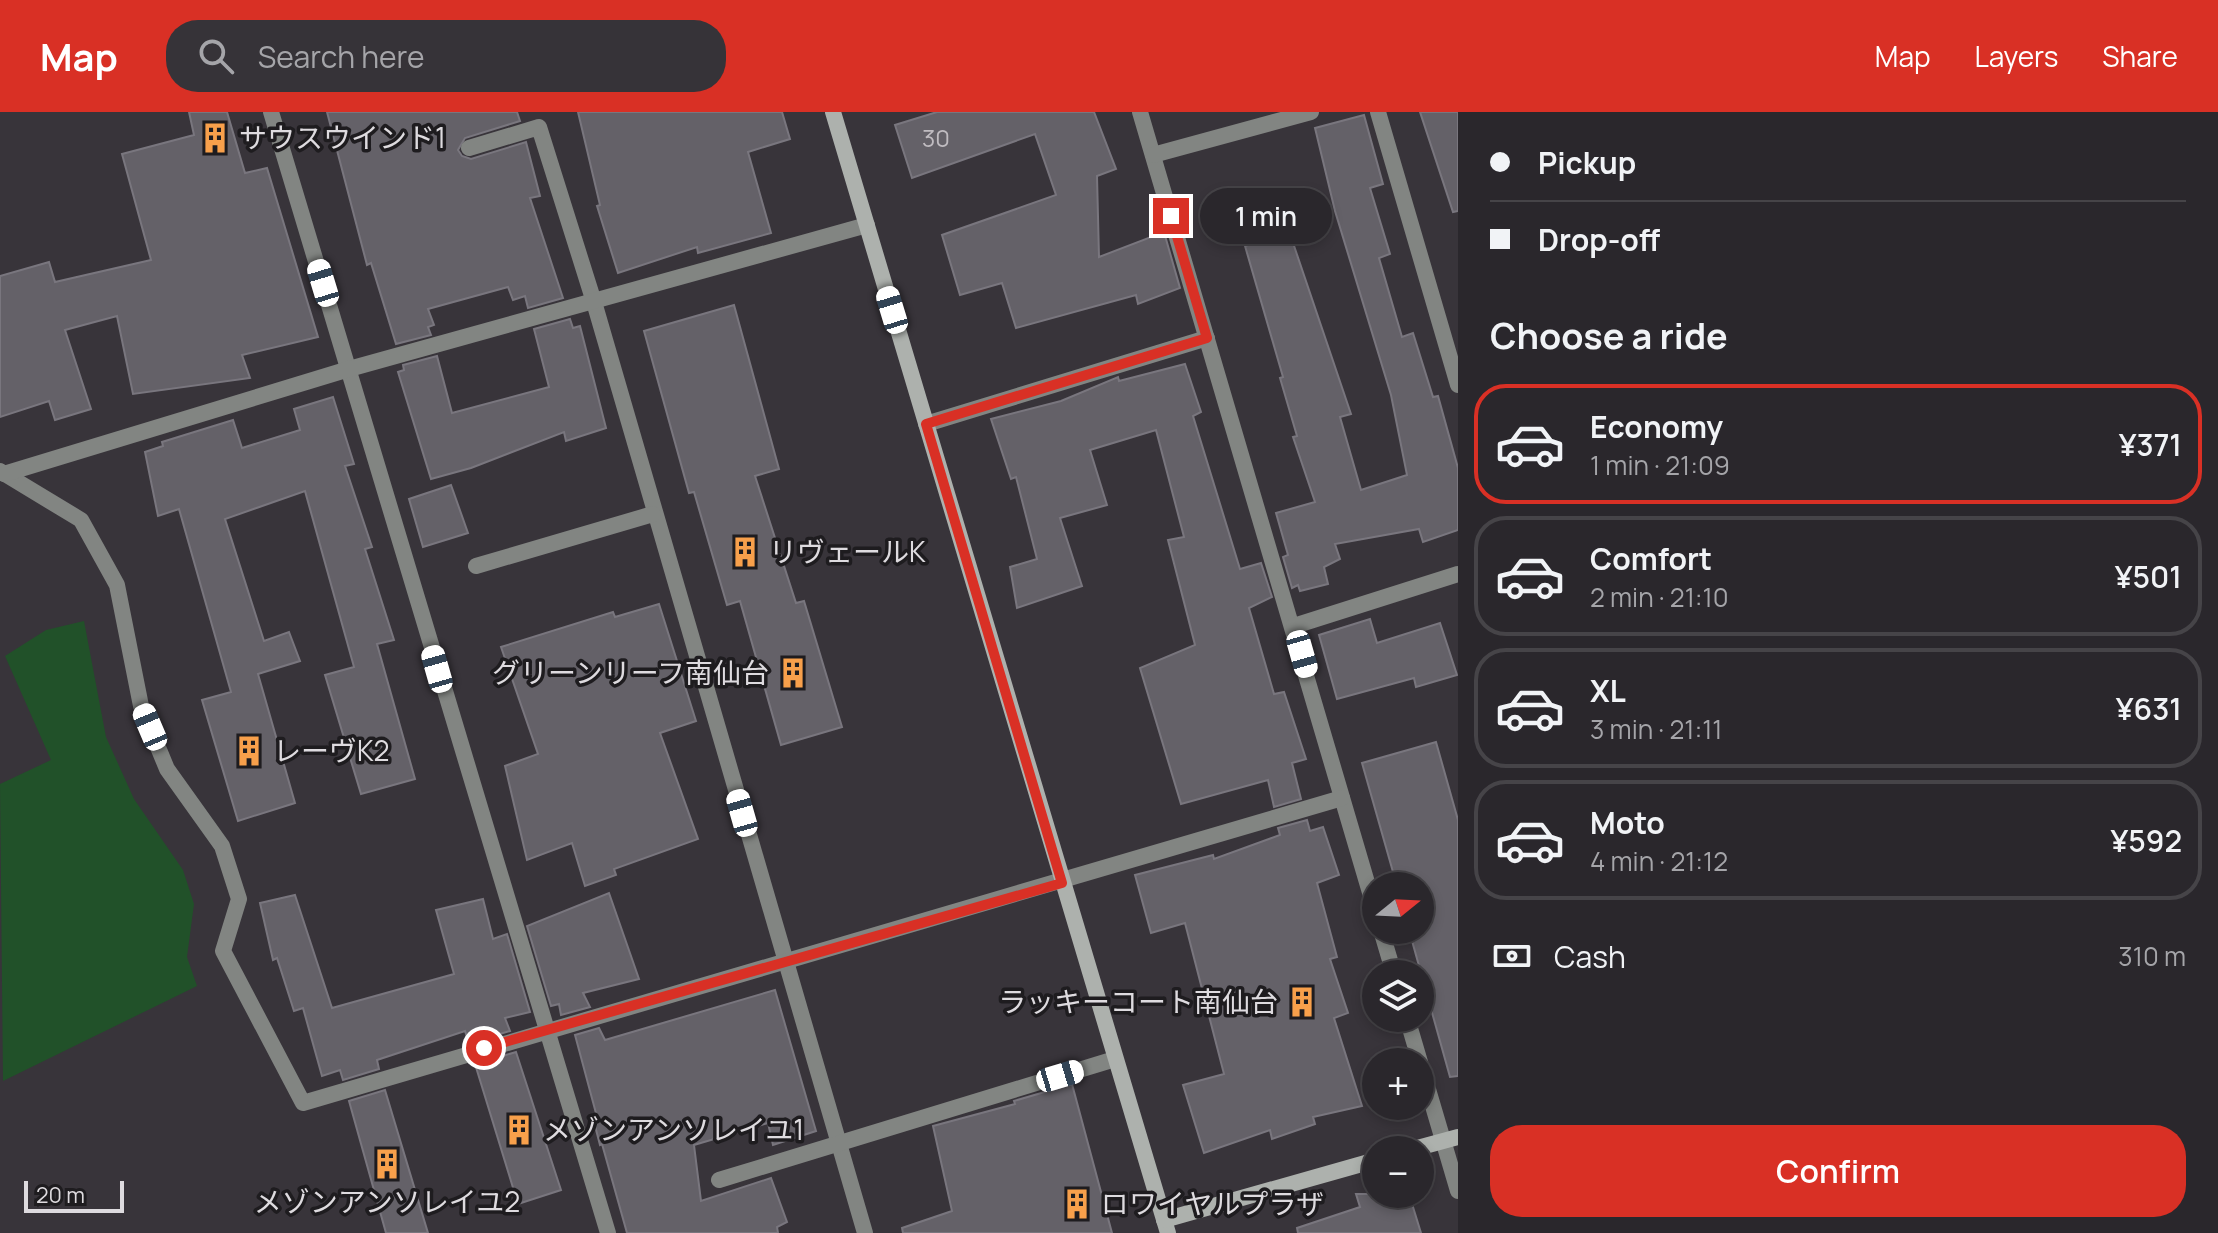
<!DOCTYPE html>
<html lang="en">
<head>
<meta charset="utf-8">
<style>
  :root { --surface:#2a272c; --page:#363338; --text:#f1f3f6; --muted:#a5a5a9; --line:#464448; --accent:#d93025 }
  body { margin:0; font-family:Manrope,"Noto Sans JP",sans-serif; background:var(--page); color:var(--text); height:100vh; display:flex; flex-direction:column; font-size:30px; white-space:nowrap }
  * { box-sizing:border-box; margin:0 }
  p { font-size:26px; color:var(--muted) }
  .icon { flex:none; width:44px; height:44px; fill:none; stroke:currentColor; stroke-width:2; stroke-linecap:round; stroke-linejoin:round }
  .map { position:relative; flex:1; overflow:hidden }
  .details { display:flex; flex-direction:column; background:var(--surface); width:760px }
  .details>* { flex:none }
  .hud { display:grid; align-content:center; height:176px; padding:0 32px; background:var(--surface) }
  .needle { width:52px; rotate:72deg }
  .tools { position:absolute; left:1362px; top:760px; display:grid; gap:16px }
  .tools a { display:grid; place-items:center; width:72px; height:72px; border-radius:50%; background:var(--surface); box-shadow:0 4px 12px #0003,0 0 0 2px var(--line); font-size:40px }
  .scale { position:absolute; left:24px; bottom:20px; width:100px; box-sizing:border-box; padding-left:8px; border:4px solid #dedbdf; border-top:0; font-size:22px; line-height:28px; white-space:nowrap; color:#dedbdf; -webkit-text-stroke:6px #1e1c1f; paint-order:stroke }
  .end { position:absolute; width:36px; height:36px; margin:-18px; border:10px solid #d93025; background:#fff; box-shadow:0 0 0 4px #fff }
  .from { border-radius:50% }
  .bubble { position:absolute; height:56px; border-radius:28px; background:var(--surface); box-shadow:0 4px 12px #0003,0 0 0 2px var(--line); font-size:26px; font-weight:600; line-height:56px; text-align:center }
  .car { position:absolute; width:24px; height:48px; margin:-24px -12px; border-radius:10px; box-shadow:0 0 6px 2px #0007; background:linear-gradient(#fff 24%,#345 0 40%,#fff 0 76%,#345 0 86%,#fff 0) }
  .hud b { display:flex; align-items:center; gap:28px; height:76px; font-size:30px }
  .hud b+b { border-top:2px solid var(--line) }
  .hud i { width:20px; height:20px; background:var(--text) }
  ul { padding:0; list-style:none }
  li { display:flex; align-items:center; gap:24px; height:120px; margin:0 16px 12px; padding:0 16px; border:4px solid var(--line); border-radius:32px }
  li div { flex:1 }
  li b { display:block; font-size:30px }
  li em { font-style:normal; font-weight:600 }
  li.selected { border-color:var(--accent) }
  li>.icon { width:72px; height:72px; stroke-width:1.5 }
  h2 { padding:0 32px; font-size:36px; line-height:96px }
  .pay { display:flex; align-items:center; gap:20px; height:88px; padding:0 32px; font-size:30px }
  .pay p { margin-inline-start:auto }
  .action { display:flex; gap:16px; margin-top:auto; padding:16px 32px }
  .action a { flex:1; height:92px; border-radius:32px; background:var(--accent); color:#fff; font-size:32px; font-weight:600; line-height:92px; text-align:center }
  header { display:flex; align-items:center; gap:48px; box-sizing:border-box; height:112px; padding:0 40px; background:var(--accent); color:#fff }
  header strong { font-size:38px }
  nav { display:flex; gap:44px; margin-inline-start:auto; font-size:28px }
  .search { width:560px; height:72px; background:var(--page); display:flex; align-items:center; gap:20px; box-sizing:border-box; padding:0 28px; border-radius:32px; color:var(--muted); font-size:30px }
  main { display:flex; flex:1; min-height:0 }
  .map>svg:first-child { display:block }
  .green { fill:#215129 }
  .building { fill:#646168; stroke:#79767e; stroke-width:2 }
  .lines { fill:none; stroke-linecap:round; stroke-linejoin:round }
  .street { stroke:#828582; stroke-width:16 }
  .secondary { stroke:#adb1ad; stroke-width:16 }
  .route { stroke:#d93025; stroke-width:10 }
  .labels { text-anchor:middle; stroke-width:7; stroke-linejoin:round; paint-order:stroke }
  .number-label { font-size:24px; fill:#c0bcc1 }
  .poi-label { font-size:28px; fill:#dedbdf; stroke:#1e1c1f; text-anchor:start }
</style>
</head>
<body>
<header>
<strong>Map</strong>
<div class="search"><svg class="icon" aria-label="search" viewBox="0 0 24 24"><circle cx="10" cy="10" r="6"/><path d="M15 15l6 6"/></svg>Search here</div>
<nav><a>Map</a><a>Layers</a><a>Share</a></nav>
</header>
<main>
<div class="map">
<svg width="1458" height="1121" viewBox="0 0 1458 1121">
  <rect width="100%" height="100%" fill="#38343a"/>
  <polygon class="green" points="84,509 106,625 134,687 183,758 194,792 187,845 197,874 3,969 0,672 51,648 5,544 46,518"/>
  <g class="building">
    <polygon points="189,0 227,0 245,61 267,56 318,225 242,243 250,266 133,282 117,204 65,218 91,297 55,308 49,289 0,305 0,164 49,150 55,170 151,148 122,42 194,23"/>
    <polygon points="327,0 517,0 520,9 465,26 458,38 462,44 471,47 526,30 540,84 530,86 563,186 528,196 525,184 513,188 508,175 428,197 434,213 428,215 431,223 396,232 371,151 367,153"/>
    <polygon points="578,0 782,0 790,27 748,40 771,121 698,141 697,135 618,161 597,94 600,93"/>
    <polygon points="937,0 1094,0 1116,57 1097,64 1099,145 1164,120 1180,176 1138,192 1136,183 1016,216 1002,171 960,183 942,123 1056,83 1035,22 912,66 895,13"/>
    <polygon points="1420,0 1458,0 1458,99 1453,100"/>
    <polygon points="1364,3 1383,72 1370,76 1390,142 1379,146 1402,225 1413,221 1433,285 1438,284 1458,356 1458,418 1423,430 1419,417 1335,432 1340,447 1324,455 1328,472 1300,479 1298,473 1292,476 1283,445 1288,443 1276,401 1315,390 1293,325 1297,324 1280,266 1283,265 1245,134 1289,119 1351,302 1340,305 1361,378 1407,363 1391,283 1335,99 1315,16"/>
    <polygon points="734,193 779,357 755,364 796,491 804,489 842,615 781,633 740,489 727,493 694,380 689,381 644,219"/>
    <polygon points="570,207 573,216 580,214 606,316 566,329 564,320 471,356 431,367 398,260 404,258 403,253 437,244 452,301 549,275 534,217"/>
    <polygon points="1185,252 1201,300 1193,304 1240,457 1261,451 1272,485 1249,496 1274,582 1284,580 1306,647 1292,651 1301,687 1274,695 1268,668 1181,692 1140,556 1195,533 1168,428 1184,425 1156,318 1090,338 1107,393 1060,406 1082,474 1017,496 1010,455 1037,447 1016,365 1011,367 991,307 1061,289 1118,265 1119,269"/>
    <polygon points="333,285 354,352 345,354 372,435 365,437 394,528 377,532 415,667 361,682 325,563 354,555 305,379 225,407 264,529 289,520 300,549 258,562 295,691 238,709 202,588 231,580 179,397 158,404 145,340 163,334 162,330 233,308 242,336 300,318 294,297"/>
    <polygon points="451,373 468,421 423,435 409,387"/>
    <polygon points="659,492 696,609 660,621 698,727 614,757 616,763 585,774 572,731 527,748 505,654 538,642 501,535 613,500 615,505"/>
    <polygon points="1370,507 1377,531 1440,511 1457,563 1416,575 1414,566 1337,587 1319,523"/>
    <polygon points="1436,630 1458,708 1458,964 1450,965 1409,818 1420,818 1420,774 1397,774 1362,651"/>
    <polygon points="1307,708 1310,719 1323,715 1339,763 1317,771 1337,845 1330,847 1348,901 1334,906 1362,994 1313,1005 1315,1012 1272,1027 1270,1018 1204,1041 1183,973 1224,962 1185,811 1151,821 1135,763 1213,743 1214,747 1280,723 1278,716"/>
    <polygon points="609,781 639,867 583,881 590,895 561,903 559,892 551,894 527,814"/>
    <polygon points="295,783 332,896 454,862 436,798 483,787 493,827 507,822 530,900 505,906 510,919 469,931 465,919 377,948 379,957 343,968 340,958 322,964 303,896 294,899 277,846 273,848 260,791"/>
    <polygon points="775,878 816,1019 773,1033 768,1011 694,1033 701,1089 771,1066 787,1110 777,1115 778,1121 627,1121 602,1032 600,1033 593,1006 597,1005 575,923 599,916 605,928"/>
    <polygon points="516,940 561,1078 518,1092 475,952"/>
    <polygon points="1072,972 1112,1121 903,1121 902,1116 952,1099 933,1014 1015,992 1014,989"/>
    <polygon points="385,978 428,1121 386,1121 349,989"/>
    <polygon points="1356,1082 1409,1082 1421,1121 1298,1121 1297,1116 1360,1095"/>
  </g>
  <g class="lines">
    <g class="street">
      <polyline points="271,0 608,1121"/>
      <polyline points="1140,0 1376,801"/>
      <polyline points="1378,0 1458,273"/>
      <polyline points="469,36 539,15 594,190 865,1121"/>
      <polyline points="1153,43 1311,0"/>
      <polyline points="926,312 1207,226"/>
      <polyline points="0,359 81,408 117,473 141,594 167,657 222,734 239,787 223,839 303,991 1342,686"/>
      <polyline points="4,362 349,257 867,113"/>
      <polyline points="476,454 653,402"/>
      <polyline points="1294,514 1458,462"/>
      <polyline points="1381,818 1394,862"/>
      <polyline points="1407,906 1458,1079"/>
      <polyline points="719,1068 1115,947"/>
    </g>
    <g class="secondary">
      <polyline points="833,0 1168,1121"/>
      <polyline points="1410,1038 1458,1025"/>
      <polyline points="1164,1108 1376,1048"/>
    </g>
  </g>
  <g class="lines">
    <polyline class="route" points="484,936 1062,771 926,312 1207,226 1171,104"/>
  </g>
  <defs>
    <g id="building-bare" transform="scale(2.4)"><path d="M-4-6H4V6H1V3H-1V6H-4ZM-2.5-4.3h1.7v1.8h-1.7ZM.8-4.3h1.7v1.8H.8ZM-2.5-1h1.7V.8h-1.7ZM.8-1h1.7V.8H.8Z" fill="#f8a04b" stroke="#1e1c1f" stroke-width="2.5" paint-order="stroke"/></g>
  </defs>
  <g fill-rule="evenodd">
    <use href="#building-bare" x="215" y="26"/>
    <use href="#building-bare" x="745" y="440"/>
    <use href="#building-bare" x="793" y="561"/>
    <use href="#building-bare" x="249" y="639"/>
    <use href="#building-bare" x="1302" y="890"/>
    <use href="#building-bare" x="519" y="1018"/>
    <use href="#building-bare" x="387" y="1052"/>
    <use href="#building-bare" x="1077" y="1092"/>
  </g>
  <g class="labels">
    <g class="number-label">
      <text x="936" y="35">30</text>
    </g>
    <g class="poi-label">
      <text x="239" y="36">サウスウインド1</text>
      <text x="769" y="450">リヴェールK</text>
      <text x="769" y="571" text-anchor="end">グリーンリーフ南仙台</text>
      <text x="273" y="649">レーヴK2</text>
      <text x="1278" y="900" text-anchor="end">ラッキーコート南仙台</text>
      <text x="543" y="1028">メゾンアンソレイユ1</text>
      <text x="387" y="1100" text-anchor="middle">メゾンアンソレイユ2</text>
      <text x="1101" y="1102">ロワイヤルプラザ</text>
    </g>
  </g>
</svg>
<div class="tools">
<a><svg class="needle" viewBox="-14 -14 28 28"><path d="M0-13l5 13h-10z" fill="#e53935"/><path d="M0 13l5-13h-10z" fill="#a5a5a9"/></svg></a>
<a><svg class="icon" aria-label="layers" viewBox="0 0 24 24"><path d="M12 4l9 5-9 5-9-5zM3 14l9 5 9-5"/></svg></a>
<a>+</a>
<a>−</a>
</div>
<div class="scale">20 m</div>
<i class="end from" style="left:484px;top:936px"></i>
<i class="end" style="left:1171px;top:104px"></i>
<div class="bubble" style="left:1200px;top:76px;width:132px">1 min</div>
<i class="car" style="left:323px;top:171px;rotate:343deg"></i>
<i class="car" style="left:892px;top:198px;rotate:343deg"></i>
<i class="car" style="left:1302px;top:542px;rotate:164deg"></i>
<i class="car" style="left:437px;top:557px;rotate:344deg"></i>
<i class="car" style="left:150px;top:615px;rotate:337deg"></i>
<i class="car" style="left:742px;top:701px;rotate:344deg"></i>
<i class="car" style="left:1060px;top:964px;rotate:73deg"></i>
</div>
<section class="details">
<div class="hud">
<b><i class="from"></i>Pickup</b>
<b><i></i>Drop-off</b>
</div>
<h2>Choose a ride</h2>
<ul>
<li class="selected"><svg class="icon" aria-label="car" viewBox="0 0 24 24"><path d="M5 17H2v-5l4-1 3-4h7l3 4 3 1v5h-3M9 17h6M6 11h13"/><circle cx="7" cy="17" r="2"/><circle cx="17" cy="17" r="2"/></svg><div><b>Economy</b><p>1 min · 21:09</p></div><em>¥371</em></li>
<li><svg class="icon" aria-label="car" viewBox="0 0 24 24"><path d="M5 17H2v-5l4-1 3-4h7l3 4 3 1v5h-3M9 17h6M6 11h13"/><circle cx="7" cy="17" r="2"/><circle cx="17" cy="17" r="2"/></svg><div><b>Comfort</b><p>2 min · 21:10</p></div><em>¥501</em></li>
<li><svg class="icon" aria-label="car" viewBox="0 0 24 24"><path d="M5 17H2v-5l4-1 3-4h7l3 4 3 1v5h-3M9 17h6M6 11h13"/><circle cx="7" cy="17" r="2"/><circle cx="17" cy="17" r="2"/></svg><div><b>XL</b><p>3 min · 21:11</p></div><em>¥631</em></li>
<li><svg class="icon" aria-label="car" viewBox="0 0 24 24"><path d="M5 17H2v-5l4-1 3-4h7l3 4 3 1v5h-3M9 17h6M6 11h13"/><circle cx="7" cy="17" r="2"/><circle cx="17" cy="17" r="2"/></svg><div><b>Moto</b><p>4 min · 21:12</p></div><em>¥592</em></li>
</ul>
<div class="pay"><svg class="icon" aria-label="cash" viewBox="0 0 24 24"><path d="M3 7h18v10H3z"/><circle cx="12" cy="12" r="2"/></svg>Cash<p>310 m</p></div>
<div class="action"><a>Confirm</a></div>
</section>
</main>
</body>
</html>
